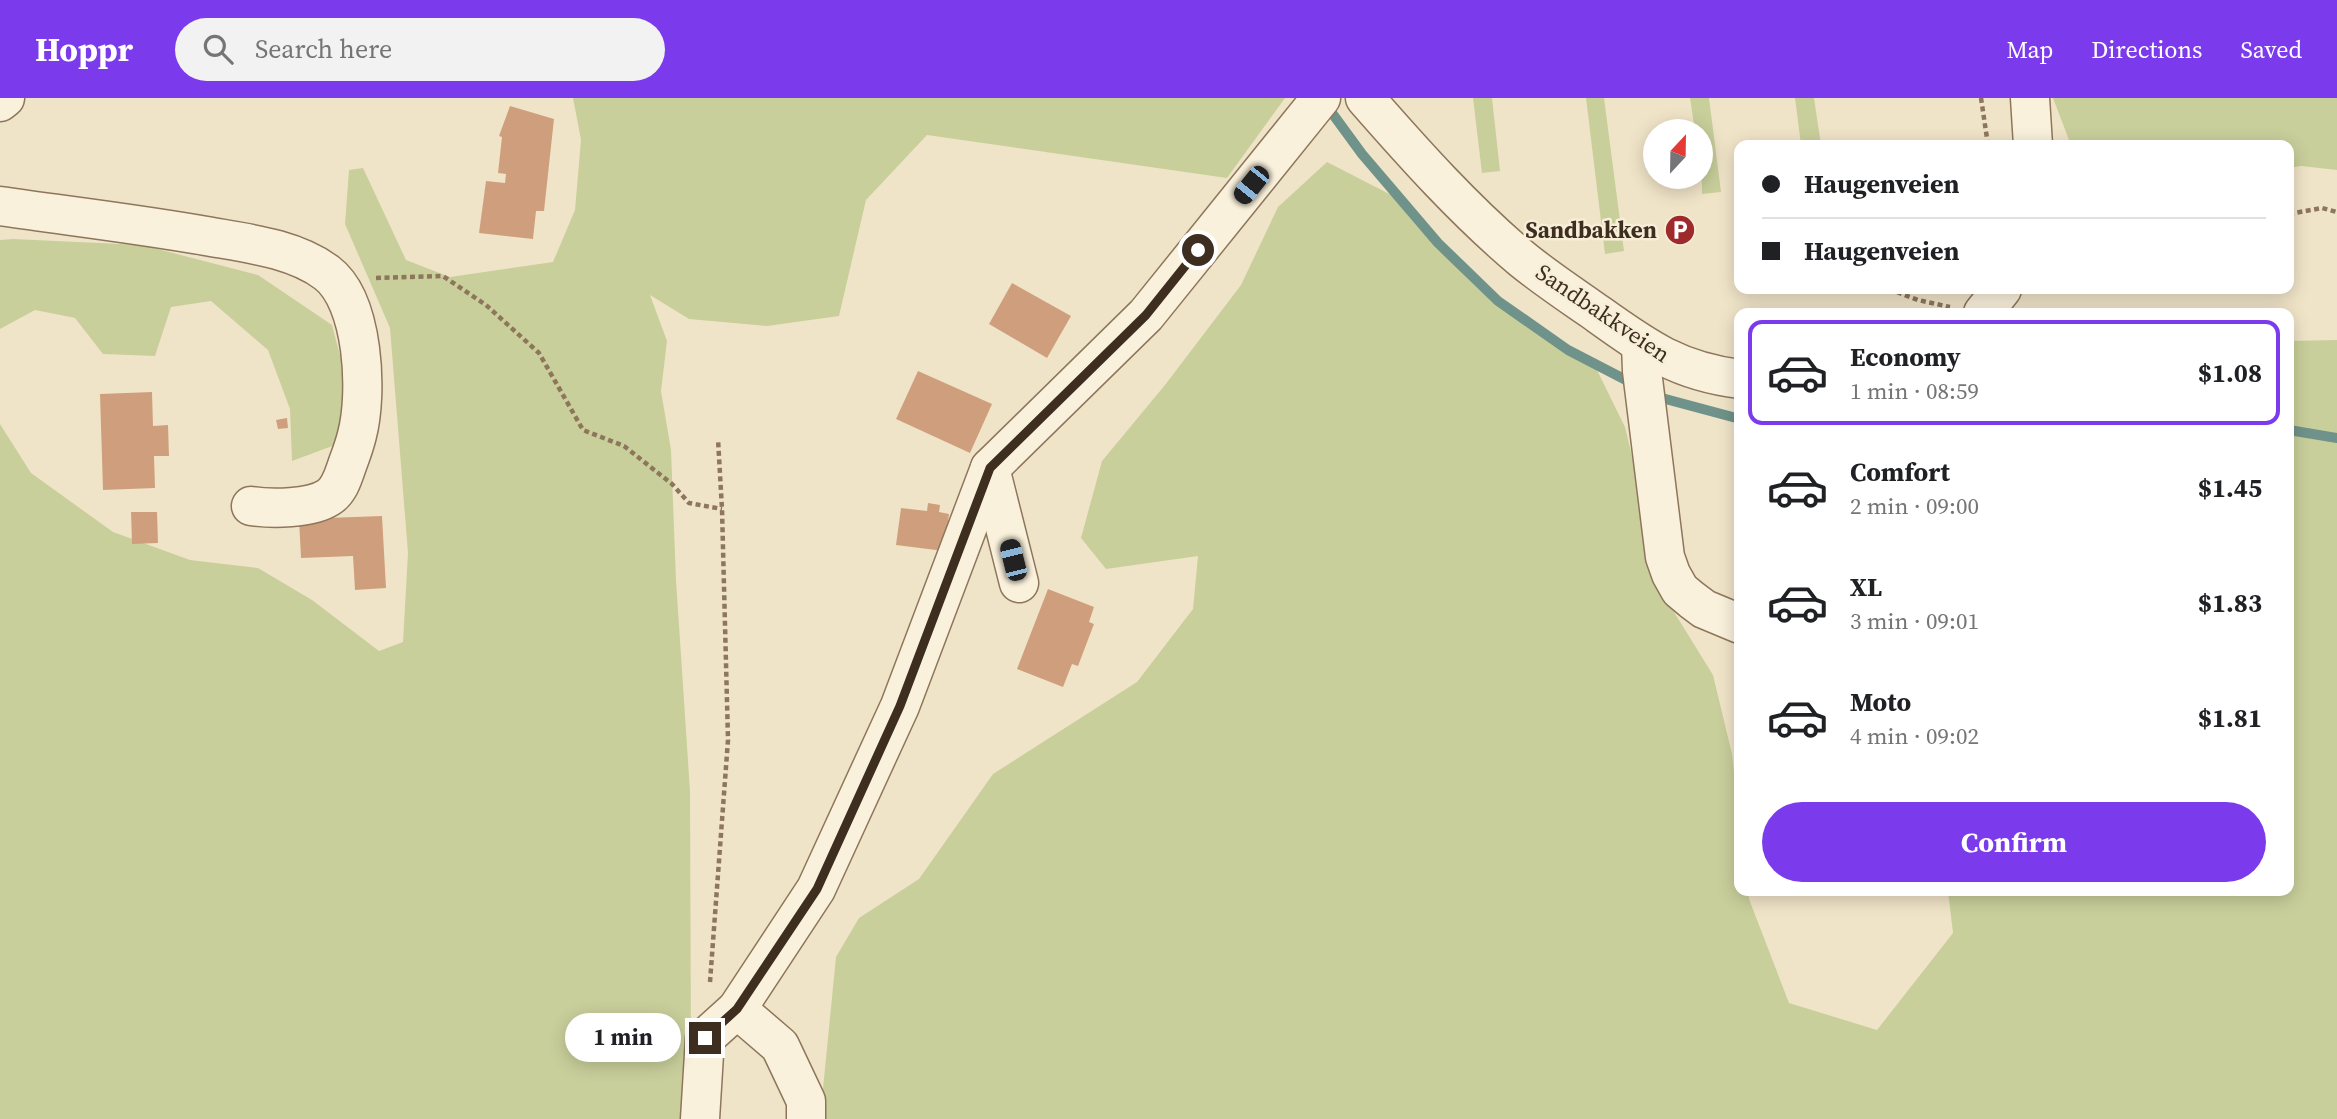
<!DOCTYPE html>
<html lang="en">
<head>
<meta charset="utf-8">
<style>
  :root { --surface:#fff; --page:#f2f2f2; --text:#202124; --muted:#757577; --line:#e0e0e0; --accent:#7c3aed }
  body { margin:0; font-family:"Source Serif 4",serif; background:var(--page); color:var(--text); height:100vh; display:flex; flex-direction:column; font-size:26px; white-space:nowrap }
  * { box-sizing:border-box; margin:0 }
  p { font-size:23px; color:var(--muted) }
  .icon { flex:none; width:38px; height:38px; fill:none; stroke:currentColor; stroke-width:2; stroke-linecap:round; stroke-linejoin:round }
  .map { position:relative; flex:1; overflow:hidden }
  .sheet { position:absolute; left:1734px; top:210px; width:560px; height:588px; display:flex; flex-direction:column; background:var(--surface); border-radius:14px; box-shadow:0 4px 18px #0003 }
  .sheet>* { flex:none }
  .top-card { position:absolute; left:1734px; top:42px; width:560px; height:154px; border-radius:14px; box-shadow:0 4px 18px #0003; display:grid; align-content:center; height:154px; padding:0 28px; background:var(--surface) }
  .needle { width:46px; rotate:22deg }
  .fabs { position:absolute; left:1643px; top:21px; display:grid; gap:14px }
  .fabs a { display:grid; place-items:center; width:70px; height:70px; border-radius:50%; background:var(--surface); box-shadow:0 4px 18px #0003; font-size:35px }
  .end { position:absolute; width:32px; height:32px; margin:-16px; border:9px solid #3d2e20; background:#fff; box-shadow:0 0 0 4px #fff }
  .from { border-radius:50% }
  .bubble { position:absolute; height:49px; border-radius:24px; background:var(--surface); box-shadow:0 4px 18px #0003; font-size:23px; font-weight:700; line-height:49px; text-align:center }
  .car { position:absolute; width:21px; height:42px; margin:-21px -10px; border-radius:9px; box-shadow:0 0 5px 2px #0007; background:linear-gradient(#222 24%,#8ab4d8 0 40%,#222 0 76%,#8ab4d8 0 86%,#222 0) }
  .top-card b { display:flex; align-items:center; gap:24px; height:66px; font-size:26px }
  .top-card b+b { border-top:2px solid var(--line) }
  .top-card i { width:18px; height:18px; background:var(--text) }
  ul { padding:12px 0 0; list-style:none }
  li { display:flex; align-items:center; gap:21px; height:105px; margin:0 14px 10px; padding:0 14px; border:4px solid transparent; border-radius:14px }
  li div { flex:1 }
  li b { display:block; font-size:26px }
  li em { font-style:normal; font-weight:700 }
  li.on { border-color:var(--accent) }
  li>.icon { width:63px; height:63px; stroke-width:1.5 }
  .action { display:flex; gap:14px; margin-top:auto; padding:14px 28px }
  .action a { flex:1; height:80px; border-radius:42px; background:var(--accent); color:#fff; font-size:28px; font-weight:700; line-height:80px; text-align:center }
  header { display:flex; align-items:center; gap:42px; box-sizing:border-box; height:98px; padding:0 35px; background:var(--accent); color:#fff }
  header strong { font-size:33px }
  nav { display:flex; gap:38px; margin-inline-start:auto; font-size:24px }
  .search { width:490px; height:63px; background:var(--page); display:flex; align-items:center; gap:18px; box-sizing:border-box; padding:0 24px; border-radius:38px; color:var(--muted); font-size:26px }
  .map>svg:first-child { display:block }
  .green { fill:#c9cf9b }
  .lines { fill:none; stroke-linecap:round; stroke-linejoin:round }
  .stream { stroke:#6f938a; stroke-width:10 }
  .building { fill:#cf9f7d }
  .minor-casing { stroke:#8d765c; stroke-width:41 }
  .path { stroke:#8d765c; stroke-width:4.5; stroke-dasharray:5 3.5; stroke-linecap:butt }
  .minor { stroke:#faf1dc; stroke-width:38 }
  .route { stroke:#3d2e20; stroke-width:9 }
  .labels { text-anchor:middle; stroke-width:5; stroke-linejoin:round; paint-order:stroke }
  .poi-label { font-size:23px; font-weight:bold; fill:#3d2e20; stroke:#f7eed8; text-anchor:end }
  .street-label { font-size:23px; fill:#3d2e20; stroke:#f7eed8 }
</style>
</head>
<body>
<header>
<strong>Hoppr</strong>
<div class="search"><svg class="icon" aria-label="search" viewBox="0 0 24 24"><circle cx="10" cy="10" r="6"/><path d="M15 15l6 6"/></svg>Search here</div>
<nav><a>Map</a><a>Directions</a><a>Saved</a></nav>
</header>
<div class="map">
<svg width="2337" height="1021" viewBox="0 0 2337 1021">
  <rect width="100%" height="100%" fill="#f0e4c8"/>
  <g class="green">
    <polygon points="573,0 1285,0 1227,80 927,37 866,102 839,218 767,228 689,221 650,197 667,243 661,293 671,352 676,482 690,693 691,953 687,1021 0,1021 0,326 31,375 113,434 190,462 258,470 312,502 379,553 403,544 408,455 390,230 345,126 349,72 363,70 406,162 450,179 553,164 575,112 581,42"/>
    <polygon points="1473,0 1492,0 1500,73 1482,75"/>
    <polygon points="1586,0 1604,0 1624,153 1605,156"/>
    <polygon points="1690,0 1709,0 1721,94 1702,96 1701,33 1695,33"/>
    <polygon points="1795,0 1814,0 1821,47 1801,47"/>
    <polygon points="2053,0 2337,0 2337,72 2301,68 2289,70 2289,47 2080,47 2069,42"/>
    <polygon points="1327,64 1401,102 1486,189 1594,266 1625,329 1666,501 1713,577 1732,656 1740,724 1740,793 1748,793 1749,801 1789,905 1877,932 1953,835 1948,793 2289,793 2289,243 2337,242 2337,1021 820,1021 836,859 859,820 919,781 993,676 1137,584 1193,511 1198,458 1106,471 1081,440 1102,363 1165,287 1241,187 1278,109"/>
    <polygon points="13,141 142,147 258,177 332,227 351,299 335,347 292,363 290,311 268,252 211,203 171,209 155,258 103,256 75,220 35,212 0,231 0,142"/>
  </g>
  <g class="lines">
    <g class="stream">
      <polyline points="1332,15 1362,56 1438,145 1498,203 1568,252 1624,281"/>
      <polyline points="1658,299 1740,321"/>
      <polyline points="2289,332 2337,340"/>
    </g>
  </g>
  <g class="building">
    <polygon points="510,8 554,21 544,113 536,113 533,141 479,135 486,83 505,85 506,76 498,75 502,39 499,38"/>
    <polygon points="1012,185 1071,218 1047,260 989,226"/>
    <polygon points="918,273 992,306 970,355 896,321"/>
    <polygon points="152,294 153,328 168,327 169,358 154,358 155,390 103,392 100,296"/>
    <polygon points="287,320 288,330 278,331 276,322"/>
    <polygon points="928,405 940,407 939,414 949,416 944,453 896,447 901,410 927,413"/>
    <polygon points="131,414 157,414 158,445 132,446"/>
    <polygon points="382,418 386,490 355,492 353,458 301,460 299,421"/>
    <polygon points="1048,491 1094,509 1089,524 1094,526 1078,568 1072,566 1063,589 1017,571"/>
  </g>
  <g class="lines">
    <g class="minor-casing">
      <g id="minor">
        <path d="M1365,0C1414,56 1465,113 1522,161C1544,179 1568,195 1591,211C1643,248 1675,273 1740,281"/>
        <polyline points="2030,0 2033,47"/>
        <polyline points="0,4 5,0"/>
        <path d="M0,108C69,118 138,126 206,138C245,145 294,150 327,175C364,203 368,295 357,337C355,345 352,354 349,362C344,375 341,391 329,399C311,411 271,411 251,408"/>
        <polyline points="1983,215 2002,191"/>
        <polyline points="1641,246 1642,273 1665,459 1671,476 1680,492 1692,502 1704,511 1740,526"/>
        <polyline points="990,370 1019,485"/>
        <polyline points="737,911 780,948 806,1003 806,1021"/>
        <polyline points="700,1021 705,940 737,911 816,791 900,608 990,370 1146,217 1321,0"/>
      </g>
    </g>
    <g class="path">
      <polyline points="1981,0 1988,47"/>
      <polyline points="2289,116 2322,110 2337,114"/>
      <polyline points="376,180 443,178 486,207 539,255 583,332 624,348 672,386 689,405 722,411"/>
      <polyline points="1889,191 1918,202 1950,209"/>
      <polyline points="710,884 728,642 722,411 718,341"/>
    </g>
    <use href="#minor" class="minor"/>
  </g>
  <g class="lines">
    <polyline class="route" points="705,940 737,911 817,791 900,608 990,370 1146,217 1198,152"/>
  </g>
  <defs>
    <g id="parking-disc" transform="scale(1.575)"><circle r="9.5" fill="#9e2a2b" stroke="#f7eed8"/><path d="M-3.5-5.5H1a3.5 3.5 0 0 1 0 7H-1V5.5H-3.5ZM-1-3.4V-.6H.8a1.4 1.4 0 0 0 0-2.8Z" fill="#fff"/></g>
  </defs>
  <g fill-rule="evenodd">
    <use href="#parking-disc" x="1680" y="132"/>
  </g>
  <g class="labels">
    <g class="poi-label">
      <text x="1657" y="140">Sandbakken</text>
    </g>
    <g class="street-label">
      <text transform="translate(1603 215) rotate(34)" y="8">Sandbakkveien</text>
    </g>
  </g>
</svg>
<div class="fabs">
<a><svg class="needle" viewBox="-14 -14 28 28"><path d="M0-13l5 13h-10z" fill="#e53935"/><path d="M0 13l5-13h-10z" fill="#757577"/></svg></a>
</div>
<i class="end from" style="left:1198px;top:152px"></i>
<i class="end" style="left:705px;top:940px"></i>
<div class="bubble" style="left:565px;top:915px;width:116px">1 min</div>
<i class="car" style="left:1251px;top:87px;rotate:219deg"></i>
<i class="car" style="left:1013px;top:462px;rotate:346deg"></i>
<div class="top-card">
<b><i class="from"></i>Haugenveien</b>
<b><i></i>Haugenveien</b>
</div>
<section class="sheet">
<ul>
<li class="on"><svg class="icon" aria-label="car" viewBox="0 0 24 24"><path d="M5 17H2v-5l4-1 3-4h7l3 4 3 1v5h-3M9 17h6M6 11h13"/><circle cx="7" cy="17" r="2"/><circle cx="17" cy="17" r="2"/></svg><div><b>Economy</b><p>1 min · 08:59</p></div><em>$1.08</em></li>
<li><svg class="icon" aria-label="car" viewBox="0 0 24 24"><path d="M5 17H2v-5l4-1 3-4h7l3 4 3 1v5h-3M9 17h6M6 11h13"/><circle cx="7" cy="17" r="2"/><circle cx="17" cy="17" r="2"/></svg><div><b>Comfort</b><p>2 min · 09:00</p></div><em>$1.45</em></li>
<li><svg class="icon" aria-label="car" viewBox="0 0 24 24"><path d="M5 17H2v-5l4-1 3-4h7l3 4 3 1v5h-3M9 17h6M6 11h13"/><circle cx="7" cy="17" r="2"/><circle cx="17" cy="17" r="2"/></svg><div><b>XL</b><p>3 min · 09:01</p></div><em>$1.83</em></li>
<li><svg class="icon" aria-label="car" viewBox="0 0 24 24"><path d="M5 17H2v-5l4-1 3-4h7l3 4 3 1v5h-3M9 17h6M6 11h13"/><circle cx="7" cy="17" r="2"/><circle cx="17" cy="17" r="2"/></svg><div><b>Moto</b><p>4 min · 09:02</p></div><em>$1.81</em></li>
</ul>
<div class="action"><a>Confirm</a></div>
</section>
</div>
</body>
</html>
